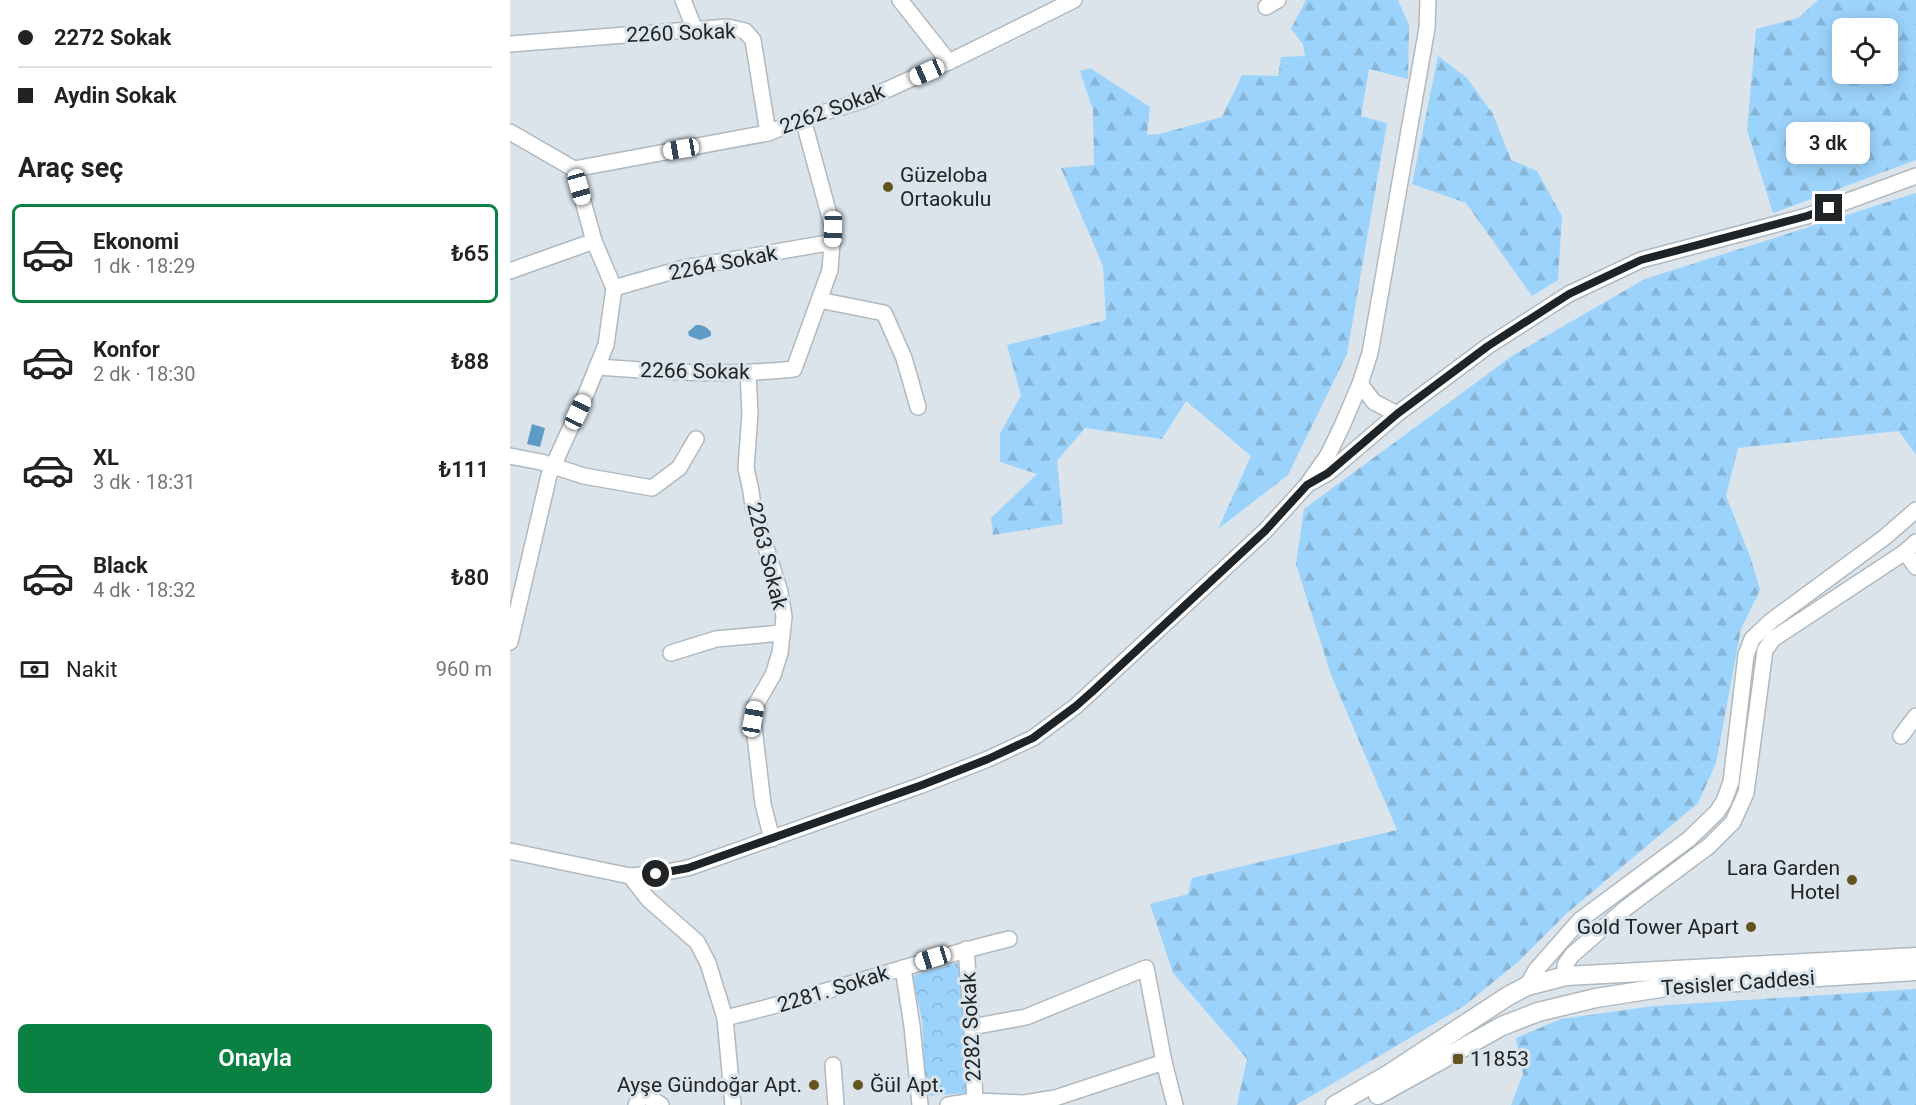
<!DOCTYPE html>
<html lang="tr">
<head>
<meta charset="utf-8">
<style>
  :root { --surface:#fff; --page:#f6f6f6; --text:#222; --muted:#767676; --line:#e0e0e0; --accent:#0b8043 }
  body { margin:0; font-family:Roboto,sans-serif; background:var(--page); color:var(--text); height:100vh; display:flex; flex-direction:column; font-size:22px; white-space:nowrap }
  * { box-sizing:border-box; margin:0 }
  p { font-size:20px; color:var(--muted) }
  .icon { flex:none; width:33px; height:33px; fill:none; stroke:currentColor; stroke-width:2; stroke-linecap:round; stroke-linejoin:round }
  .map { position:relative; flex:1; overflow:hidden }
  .sheet { display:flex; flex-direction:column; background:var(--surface); width:510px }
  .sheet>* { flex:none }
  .hud { display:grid; align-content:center; height:132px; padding:0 18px; background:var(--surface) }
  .buttons { position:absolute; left:1322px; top:18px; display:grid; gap:12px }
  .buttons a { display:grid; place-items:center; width:66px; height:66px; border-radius:9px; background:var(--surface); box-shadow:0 3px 15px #0003; font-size:30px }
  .end { position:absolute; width:27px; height:27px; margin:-14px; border:8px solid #212426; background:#fff; box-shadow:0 0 0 3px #fff }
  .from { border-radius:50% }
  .bubble { position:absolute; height:42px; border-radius:9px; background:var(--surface); box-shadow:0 3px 15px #0003; font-size:20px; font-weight:600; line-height:42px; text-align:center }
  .car { position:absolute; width:18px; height:36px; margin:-18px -9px; border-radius:8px; box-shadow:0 0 4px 2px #0007; background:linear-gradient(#fff 24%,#345 0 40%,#fff 0 76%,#345 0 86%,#fff 0) }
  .hud b { display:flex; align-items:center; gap:21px; height:57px; font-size:22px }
  .hud b+b { border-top:2px solid var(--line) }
  .hud i { width:15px; height:15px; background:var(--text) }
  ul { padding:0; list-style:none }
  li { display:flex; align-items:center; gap:18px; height:99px; margin:0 12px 9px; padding:0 6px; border:3px solid transparent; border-radius:9px }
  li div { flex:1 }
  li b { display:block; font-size:22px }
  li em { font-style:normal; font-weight:600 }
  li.active { border-color:var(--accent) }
  li>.icon { width:54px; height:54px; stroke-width:1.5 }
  h2 { padding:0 18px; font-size:27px; line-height:72px }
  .pay { display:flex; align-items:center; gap:15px; height:66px; padding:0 18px; font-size:22px }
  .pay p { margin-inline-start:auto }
  .cta { display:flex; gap:12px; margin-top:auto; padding:12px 18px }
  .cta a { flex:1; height:69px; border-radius:9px; background:var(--accent); color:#fff; font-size:24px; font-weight:600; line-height:69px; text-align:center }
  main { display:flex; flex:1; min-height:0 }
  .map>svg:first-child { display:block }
  .forest { fill:url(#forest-firs); fill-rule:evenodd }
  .park { fill:url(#park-crowns) }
  .water { fill:#5e9bc7 }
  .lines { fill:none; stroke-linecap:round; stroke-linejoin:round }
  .minor-casing { stroke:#b0b9bf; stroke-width:18 }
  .major-casing { stroke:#b0b9bf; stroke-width:21 }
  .minor { stroke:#fff; stroke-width:15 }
  .major { stroke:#fff; stroke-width:18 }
  .route { stroke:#212426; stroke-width:8 }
  .poi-dot { fill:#645421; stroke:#dbe4ea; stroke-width:2 }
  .labels { text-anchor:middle; stroke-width:6; stroke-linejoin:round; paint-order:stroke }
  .street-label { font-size:21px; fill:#212426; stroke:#dbe4ea }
  .poi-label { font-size:21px; fill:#212426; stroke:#dbe4ea; text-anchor:start }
</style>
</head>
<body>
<main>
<section class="sheet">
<div class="hud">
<b><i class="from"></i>2272 Sokak</b>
<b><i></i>Aydin Sokak</b>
</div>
<h2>Araç seç</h2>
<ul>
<li class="active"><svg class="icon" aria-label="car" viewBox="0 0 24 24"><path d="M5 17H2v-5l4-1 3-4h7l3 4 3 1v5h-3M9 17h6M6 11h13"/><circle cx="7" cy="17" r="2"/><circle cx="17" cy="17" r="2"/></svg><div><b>Ekonomi</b><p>1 dk · 18:29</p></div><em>₺65</em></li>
<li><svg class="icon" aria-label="car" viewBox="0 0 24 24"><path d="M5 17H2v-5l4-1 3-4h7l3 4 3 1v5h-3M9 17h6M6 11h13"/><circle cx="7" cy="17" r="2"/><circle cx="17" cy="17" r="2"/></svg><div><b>Konfor</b><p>2 dk · 18:30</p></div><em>₺88</em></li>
<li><svg class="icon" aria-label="car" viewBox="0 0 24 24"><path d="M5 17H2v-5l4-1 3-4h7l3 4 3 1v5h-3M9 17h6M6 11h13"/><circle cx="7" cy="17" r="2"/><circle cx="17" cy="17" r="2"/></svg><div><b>XL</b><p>3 dk · 18:31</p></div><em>₺111</em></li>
<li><svg class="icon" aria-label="car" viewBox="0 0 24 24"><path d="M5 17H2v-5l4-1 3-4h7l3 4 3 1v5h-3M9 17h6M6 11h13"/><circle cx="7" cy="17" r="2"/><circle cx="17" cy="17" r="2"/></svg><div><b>Black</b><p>4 dk · 18:32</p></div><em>₺80</em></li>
</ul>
<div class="pay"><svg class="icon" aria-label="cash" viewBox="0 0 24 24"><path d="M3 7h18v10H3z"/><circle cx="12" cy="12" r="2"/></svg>Nakit<p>960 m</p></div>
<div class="cta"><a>Onayla</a></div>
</section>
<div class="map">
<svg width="1406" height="1105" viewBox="0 0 1406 1105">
  <defs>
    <pattern id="forest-firs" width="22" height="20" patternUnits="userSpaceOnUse" patternTransform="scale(1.5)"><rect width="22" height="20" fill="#9cd3fc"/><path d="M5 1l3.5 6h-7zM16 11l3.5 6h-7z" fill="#86b5d8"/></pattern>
    <pattern id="park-crowns" width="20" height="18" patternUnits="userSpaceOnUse" patternTransform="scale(1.5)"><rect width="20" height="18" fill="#9cd3fc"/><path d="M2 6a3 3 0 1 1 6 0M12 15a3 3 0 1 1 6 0" fill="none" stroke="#86b5d8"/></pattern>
  </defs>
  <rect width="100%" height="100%" fill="#dbe4ea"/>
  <g class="forest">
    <polygon points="796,0 888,0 899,25 898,79 859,69 851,116 877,123 837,354 778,475 708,529 741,456 676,401 652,439 575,428 547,461 553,524 483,535 481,518 527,474 490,462 490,434 511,395 497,345 596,320 593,266 551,168 584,165 583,110 570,71 580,68 640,107 637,135 649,134 712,117 732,75 768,76 771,57 795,56 793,44 781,29"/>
    <path d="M1308,0H1406V160L1263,213L1237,130L1246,29L1288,18ZM1332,28H1377V74H1332Z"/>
    <polygon points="928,56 957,78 983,114 1001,160 1027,171 1052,216 1048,280 1022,296 956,203 902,184"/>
    <polygon points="1406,193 1406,455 1389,431 1228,448 1216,496 1241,559 1250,590 1231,629 1206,763 1188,803 1056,914 1008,962 954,1006 786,1105 727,1105 737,1059 663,973 640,904 678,894 682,878 887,830 821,675 786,564 794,509 1005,354 1135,279"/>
    <polygon points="1406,989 1406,1105 1001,1105 1013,1074 1006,1038 1051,1019 1144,1006"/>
  </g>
  <polygon class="park" points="450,962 457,1093 416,1096 412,1020 402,976"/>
  <g class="water">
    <path d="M186,325C193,325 196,326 201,332V336L190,340L179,336L178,332Z"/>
    <polygon points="22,424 35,428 30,447 17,444"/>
  </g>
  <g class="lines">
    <g class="minor-casing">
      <g id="minor">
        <polyline points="173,0 185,30"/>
        <polyline points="390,0 439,62"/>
        <polyline points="756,7 768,0"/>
        <polyline points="0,44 218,27 235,31 243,40 258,133"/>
        <polyline points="0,132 64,169"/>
        <polyline points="64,169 258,133 293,119 354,100 445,59 564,0"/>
        <polyline points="0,271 84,241"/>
        <polyline points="104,288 174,268 323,242"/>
        <polyline points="309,300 374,313 394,358 408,407"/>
        <path d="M87,367C154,372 217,376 284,369L320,270L323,229L293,119"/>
        <polyline points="238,373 240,413 236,468 241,491 243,506 270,592 274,617 270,653 263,675 245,706 243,719 253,804 262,839"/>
        <polyline points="850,384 864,402 887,414"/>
        <polyline points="0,456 31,462 74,476 142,488 169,468 186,439"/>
        <polyline points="802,482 818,473 887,414 978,346 1059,294 1131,260 1297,216 1406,176"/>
        <polyline points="1395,552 1406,567"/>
        <polyline points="0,642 39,475 76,394 96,345 104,288 84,241 64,169"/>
        <polyline points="161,653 206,639 272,633"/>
        <polyline points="1391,736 1406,716"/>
        <polyline points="0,851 120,876 146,874 178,868 412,785 478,759 523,738 566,706 755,531 797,485 818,455 832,426 850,384 860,353 917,28 918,0"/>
        <polyline points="120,876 138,899 187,942 198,963 215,1018 223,1105"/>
        <polyline points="456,949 462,1027 465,1105"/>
        <polyline points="393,968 402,1026 410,1105"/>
        <polyline points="1056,976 1055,965 1062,955 1116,908 1199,846 1223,822 1236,793 1255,650 1263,639 1395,552 1406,542"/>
        <polyline points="1017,986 1026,970 1070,920 1179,839 1207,812 1214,801 1221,782 1236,655 1242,639 1261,621 1375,537 1406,510"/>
        <path d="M215,1018C311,996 403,962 499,939"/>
        <polyline points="462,1027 516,1017 636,968 654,1062 665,1105"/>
        <polyline points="323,1065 326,1105"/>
        <polyline points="126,1105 133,1094 151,1105"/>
        <polyline points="438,1105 464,1101 515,1103 545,1098 654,1062"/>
      </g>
    </g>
    <g class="major-casing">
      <g id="major">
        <polyline points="868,1095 992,1026 1028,1012 1086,998 1163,986 1406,971"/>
        <polyline points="825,1105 879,1074 998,996 1017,986 1056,976 1406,957"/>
      </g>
    </g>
    <use href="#minor" class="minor"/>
    <use href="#major" class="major"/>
  </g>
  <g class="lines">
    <polyline class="route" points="146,874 178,868 412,785 478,759 523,738 566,706 583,691 755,531 797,485 818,473 887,414 978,346 1059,294 1131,260 1297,216 1319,208"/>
  </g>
  <g class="poi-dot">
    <circle cx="378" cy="187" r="6"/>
    <circle cx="1342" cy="880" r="6"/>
    <circle cx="1241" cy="927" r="6"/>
    <rect x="942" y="1053" width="12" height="12" rx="3"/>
    <circle cx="304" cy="1085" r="6"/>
    <circle cx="348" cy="1085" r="6"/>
  </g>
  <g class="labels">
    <g class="street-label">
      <text transform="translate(171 33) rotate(-2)" y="7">2260 Sokak</text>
      <text transform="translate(322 109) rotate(-20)" y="7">2262 Sokak</text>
      <text transform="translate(213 263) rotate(-11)" y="7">2264 Sokak</text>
      <text transform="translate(185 371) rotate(1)" y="7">2266 Sokak</text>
      <text transform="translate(257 556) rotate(76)" y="7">2263 Sokak</text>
      <text transform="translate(1228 983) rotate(-4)" y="7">Tesisler Caddesi</text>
      <text transform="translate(323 989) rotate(-17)" y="7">2281. Sokak</text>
      <text transform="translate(461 1027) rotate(-93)" y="7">2282 Sokak</text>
    </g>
    <g class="poi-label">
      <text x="390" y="182">Güzeloba<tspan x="390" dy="24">Ortaokulu</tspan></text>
      <text x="1330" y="875" text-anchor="end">Lara Garden<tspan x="1330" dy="24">Hotel</tspan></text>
      <text x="1229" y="934" text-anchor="end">Gold Tower Apart</text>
      <text x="960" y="1066">11853</text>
      <text x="292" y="1092" text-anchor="end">Ayşe Gündoğar Apt.</text>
      <text x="360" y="1092">Ğül Apt.</text>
    </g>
  </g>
</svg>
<div class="buttons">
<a><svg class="icon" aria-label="locate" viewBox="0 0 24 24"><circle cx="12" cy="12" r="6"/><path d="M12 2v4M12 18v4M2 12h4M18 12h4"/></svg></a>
</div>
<i class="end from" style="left:146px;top:874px"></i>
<i class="end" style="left:1319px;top:208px"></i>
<div class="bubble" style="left:1276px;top:122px;width:84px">3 dk</div>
<i class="car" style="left:417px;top:72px;rotate:246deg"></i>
<i class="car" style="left:171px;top:149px;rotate:260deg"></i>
<i class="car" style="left:69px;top:187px;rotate:164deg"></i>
<i class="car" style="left:323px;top:229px;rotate:181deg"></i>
<i class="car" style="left:68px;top:412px;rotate:25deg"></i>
<i class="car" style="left:243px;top:719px;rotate:10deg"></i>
<i class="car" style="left:423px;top:958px;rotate:253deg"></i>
</div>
</main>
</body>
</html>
